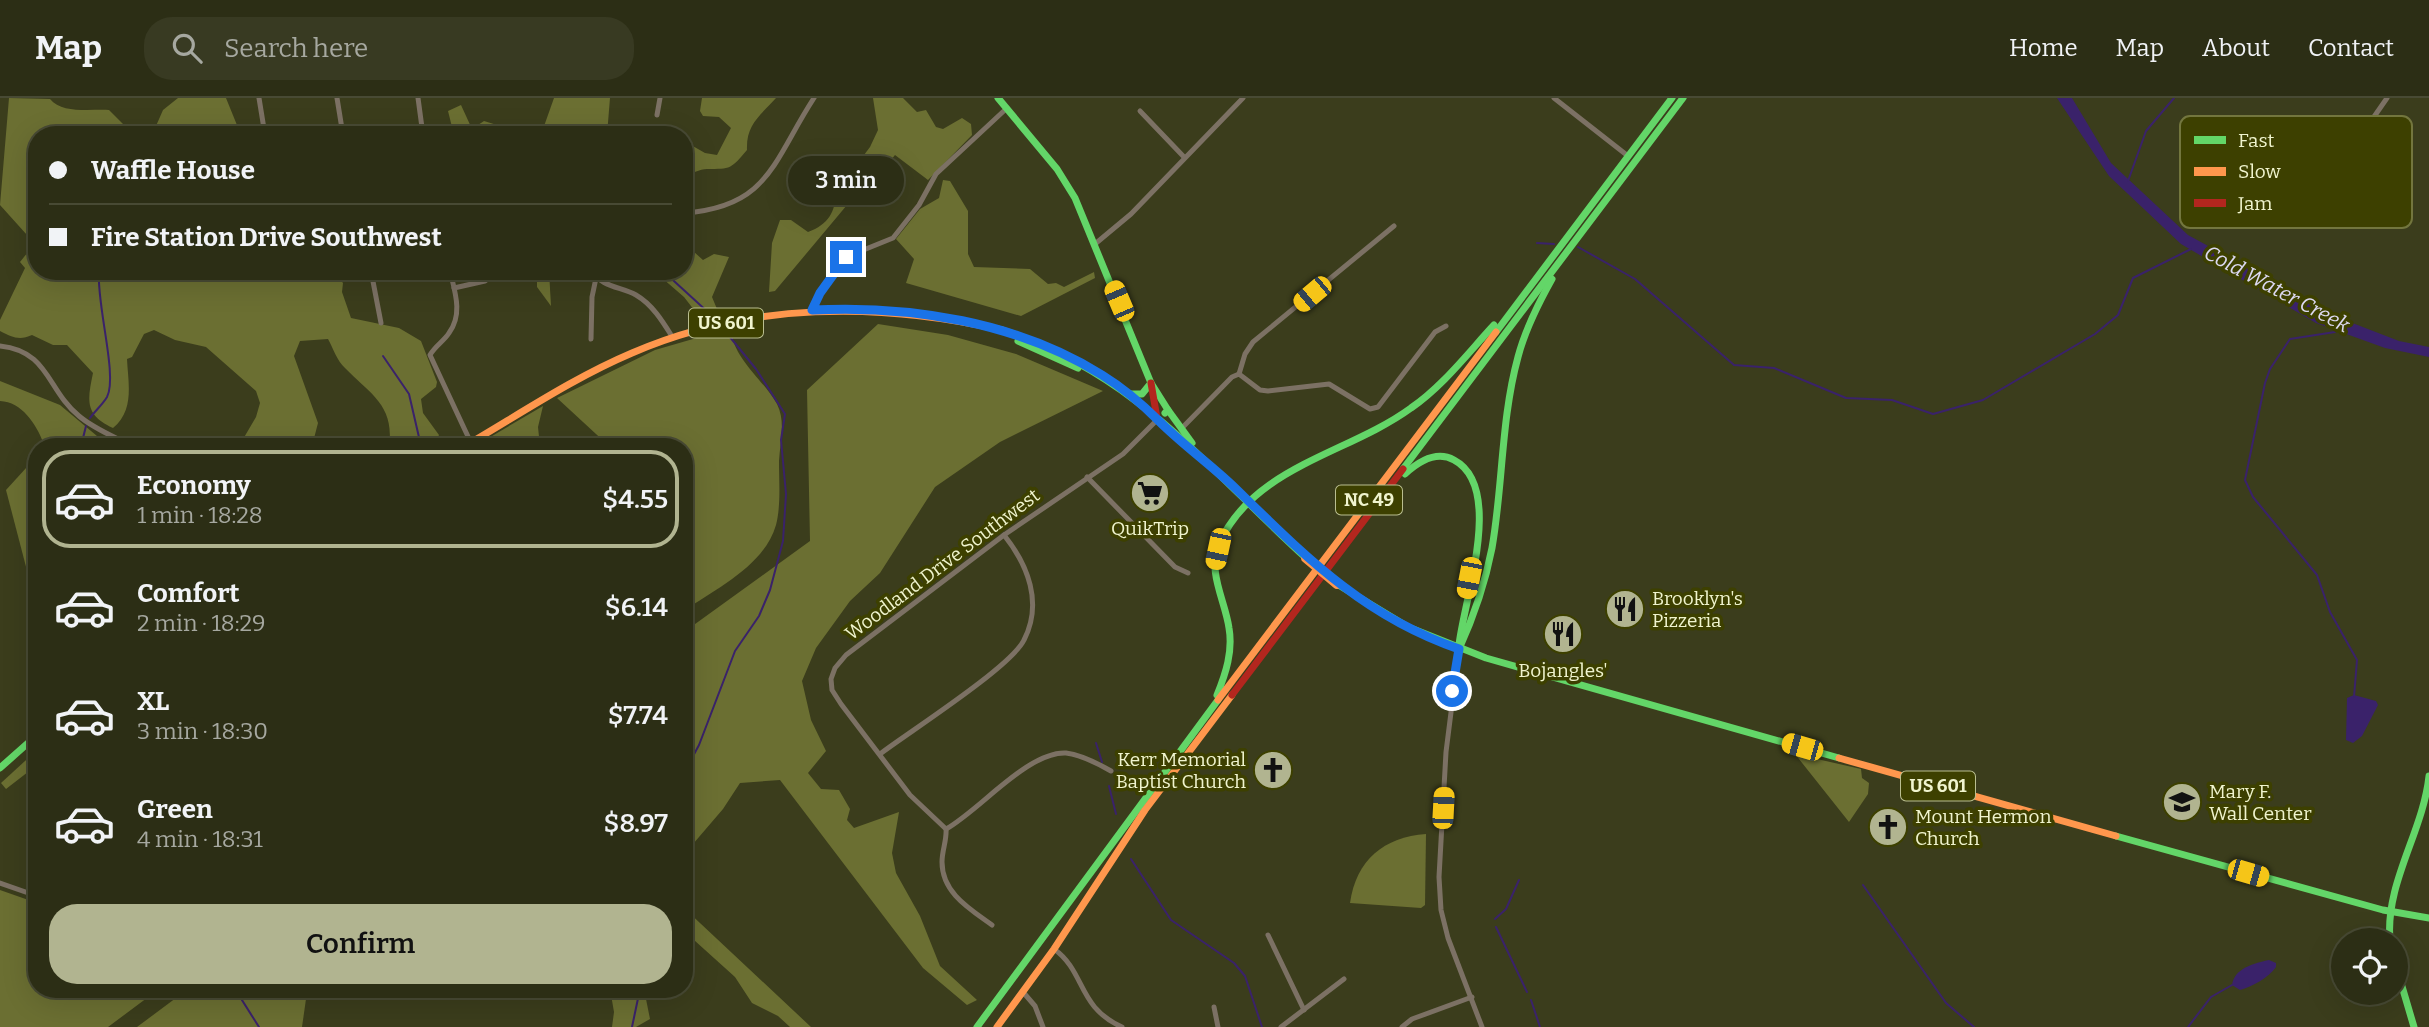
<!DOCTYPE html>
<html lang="en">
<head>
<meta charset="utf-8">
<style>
  :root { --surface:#2c2e15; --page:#383a22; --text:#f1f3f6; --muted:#a6a8a0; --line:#484a34; --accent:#b1b490 }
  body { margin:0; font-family:Bitter,serif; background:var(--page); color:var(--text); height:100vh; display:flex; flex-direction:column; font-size:26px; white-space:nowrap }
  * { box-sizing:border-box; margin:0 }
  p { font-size:23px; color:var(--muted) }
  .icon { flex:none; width:38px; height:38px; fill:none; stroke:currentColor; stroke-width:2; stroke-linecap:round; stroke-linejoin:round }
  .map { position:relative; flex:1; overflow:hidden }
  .panel { position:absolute; left:28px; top:340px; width:665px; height:560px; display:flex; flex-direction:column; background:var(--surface); border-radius:28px; box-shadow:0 7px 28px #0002,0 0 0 2px var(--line) }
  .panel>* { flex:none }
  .top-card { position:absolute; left:28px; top:28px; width:665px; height:154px; border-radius:28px; box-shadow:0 7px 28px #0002,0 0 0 2px var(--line); display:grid; align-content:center; height:154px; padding:0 21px; background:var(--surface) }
  .tools { position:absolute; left:2331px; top:830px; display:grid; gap:14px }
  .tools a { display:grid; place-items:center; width:77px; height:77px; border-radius:50%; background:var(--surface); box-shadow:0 7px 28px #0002,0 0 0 2px var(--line); font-size:35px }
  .end { position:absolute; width:32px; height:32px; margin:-16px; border:9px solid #1a73e8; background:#fff; box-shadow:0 0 0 4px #fff }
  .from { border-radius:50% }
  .bubble { position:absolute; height:49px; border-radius:24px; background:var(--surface); box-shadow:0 7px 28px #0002,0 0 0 2px var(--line); font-size:23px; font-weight:600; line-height:49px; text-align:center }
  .car { position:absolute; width:21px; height:42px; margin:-21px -10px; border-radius:9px; box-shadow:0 0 5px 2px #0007; background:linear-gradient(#f5c518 24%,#345 0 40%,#f5c518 0 76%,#345 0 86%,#f5c518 0) }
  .top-card b { display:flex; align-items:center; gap:24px; height:66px; font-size:26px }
  .top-card b+b { border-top:2px solid var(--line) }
  .top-card i { width:18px; height:18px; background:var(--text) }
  ul { padding:12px 0 0; list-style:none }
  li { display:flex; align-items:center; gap:21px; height:98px; margin:0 14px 10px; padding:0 7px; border:4px solid transparent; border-radius:28px }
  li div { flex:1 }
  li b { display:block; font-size:26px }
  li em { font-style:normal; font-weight:600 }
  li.selected { border-color:var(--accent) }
  li>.icon { width:63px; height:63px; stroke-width:1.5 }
  .action { display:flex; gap:14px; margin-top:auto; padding:14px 21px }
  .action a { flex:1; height:80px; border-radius:28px; background:var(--accent); color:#111; font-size:28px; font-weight:600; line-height:80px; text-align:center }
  header { display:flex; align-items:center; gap:42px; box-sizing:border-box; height:98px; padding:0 35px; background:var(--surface); border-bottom:2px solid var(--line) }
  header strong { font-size:33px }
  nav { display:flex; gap:38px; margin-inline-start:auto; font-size:24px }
  .search { width:490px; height:63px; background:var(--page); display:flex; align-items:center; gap:18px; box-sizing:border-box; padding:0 24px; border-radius:28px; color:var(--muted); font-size:26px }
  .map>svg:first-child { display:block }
  .green { fill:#6b6f32 }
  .water { fill:#3a226a }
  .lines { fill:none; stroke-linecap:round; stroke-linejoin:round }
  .stream { stroke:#3a226a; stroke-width:2 }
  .street { stroke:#7c7164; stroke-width:5 }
  .fast { stroke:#63d668; stroke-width:7 }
  .slow { stroke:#ff974d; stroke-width:7 }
  .jam { stroke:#b3261e; stroke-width:7 }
  .slow-bridge { stroke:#ff974d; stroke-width:10 }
  .route { stroke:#1a73e8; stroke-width:9 }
  .labels { text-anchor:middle; stroke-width:7; stroke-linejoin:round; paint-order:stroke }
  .shield { fill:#3d4000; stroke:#babe90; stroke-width:2 }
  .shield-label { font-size:18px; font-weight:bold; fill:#f0f4ce }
  .poi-label { font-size:19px; fill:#f0f4ce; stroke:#3d4000; text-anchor:start }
  .street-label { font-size:19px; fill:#f0f4ce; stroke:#3d4000 }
  .water-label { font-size:21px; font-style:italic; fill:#dcd8f0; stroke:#3d4000 }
  .key { fill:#3d4000; stroke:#73763e; stroke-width:2 }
  .key-label { font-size:19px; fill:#f0f4ce }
</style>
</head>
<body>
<header>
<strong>Map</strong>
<div class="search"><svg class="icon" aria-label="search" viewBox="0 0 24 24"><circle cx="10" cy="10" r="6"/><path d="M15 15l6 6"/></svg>Search here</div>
<nav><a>Home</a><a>Map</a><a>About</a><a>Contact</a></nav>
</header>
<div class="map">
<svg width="2429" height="929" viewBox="0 0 2429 929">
  <rect width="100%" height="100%" fill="#3b3d1c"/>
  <g class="green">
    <path d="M9,0L50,1C62,16 90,11 109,12L134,37H37V173H333L343,185L342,194L351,220L399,230L421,243L437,284L436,289L421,301L423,315L439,337L436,343L420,348H389C395,307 369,295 345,270C337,263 333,250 328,241L300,243L294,258L318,325L312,348H239L256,319L260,305L256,293L206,249L175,242L154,232L144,236L132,259L127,261C128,284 135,312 113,330C85,317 87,304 93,275L67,247H53L32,237C19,243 12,239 0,233V222L25,170L20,164L32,149L27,137L0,107Z"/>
    <polygon points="178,0 226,0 241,37 152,37 163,12"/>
    <polygon points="554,0 610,0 607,37 537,37 543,31"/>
    <path d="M702,0H776C760,18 746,26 747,52C731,71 731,71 707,71C700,71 691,76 684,78V43L705,55L717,57L731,30L719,19L703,18L700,13Z"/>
    <path d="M873,0H903L917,14L926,12L936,29L943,31L962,20L971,26L972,37L928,82L895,57L861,99L847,107L775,193L769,194L772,145L780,122H791L808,134C844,121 837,90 828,62L834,61L846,81L870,49L878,32Z"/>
    <polygon points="461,7 472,31 484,23 529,37 454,37 448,13"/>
    <polygon points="943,82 950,83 968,113 968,156 974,169 1030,171 1048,186 1056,185 1064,189 1094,174 1095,180 1021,218 906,185 914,161 896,141 920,111 939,100"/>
    <polygon points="684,145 703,162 714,156 729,159 712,199 717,211 698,217 684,199 654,173 684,173"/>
    <polygon points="537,173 549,173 551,208 537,189"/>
    <polygon points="878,226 948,237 1016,256 1103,293 1000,344 935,389 880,475 850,503 816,550 802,583 811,622 826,653 808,675 821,691 839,692 850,711 847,722 854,730 899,714 892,755 896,775 920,818 940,868 977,902 967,907 923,870 780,682 740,685 723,711 693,746 684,780 684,534 810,443 807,292"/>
    <path d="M731,230C732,260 763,281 777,306C786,324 780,344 779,363C779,383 781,408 776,427C764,468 717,490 684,513V348H609L557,300L655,252Z"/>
    <path d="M0,283L60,307L97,338L95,348H41L43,344C36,326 22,304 0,303Z"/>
    <polygon points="543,308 538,329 540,348 475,348"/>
    <polygon points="37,358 37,511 6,392"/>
    <polygon points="37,652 37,667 6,691 1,685"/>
    <polygon points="1795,656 1861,671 1862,680 1869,685 1868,696 1849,724"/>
    <path d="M1426,736L1425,807L1421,810L1350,805C1356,762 1384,739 1426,736Z"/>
    <polygon points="0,792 37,805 37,891 159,891 108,929 0,929"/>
    <polygon points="684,810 811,929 790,929 778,918 752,905 735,879 684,833"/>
    <polygon points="188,891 302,891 307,894 302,929 137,929"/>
    <polygon points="610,891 644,891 650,921 636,929 612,929 614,914"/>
  </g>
  <g class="water">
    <polygon points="2057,0 2072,0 2111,65 2188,137 2342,221 2399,243 2429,249 2429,259 2385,250 2316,225 2181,146 2109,78"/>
    <polygon points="74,173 125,173 115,183"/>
    <polygon points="2354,597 2376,603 2378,607 2362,638 2353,645 2346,642 2347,600"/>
    <path d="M2269,862L2276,865V869C2269,879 2252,889 2240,892L2232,887C2234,870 2255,865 2269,862Z"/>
  </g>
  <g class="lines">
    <g class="stream">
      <polyline points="488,30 499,37"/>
      <polyline points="2128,83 2146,33 2174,0"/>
      <polyline points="1537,145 1554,146"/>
      <polyline points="1578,149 1635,181 1734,267 1774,270 1846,300 1892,302 1933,316 1983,302 2095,236 2118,217 2133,180 2191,151"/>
      <polyline points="663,173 710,216"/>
      <polyline points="2335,234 2290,241 2270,271 2265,285 2245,382 2253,399 2317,477 2330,514 2357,562 2354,599"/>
      <polyline points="383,258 409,296 421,348"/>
      <path d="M90,320C95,313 103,306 107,299C118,278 96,205 99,173"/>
      <polyline points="81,348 86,328"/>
      <polyline points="1096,645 1102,664"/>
      <polyline points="684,675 699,647 735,553 759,518 770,492 783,443 786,396 781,342 785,316 756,271 725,233"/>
      <polyline points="1109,688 1116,716"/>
      <polyline points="1131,761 1171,822 1234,865 1245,878 1262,929"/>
      <polyline points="1863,787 1946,905 1974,929"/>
      <polyline points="1495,821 1506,811 1519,782"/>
      <polyline points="1496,829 1527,894"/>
      <polyline points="235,891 259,929"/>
      <polyline points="1531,902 1540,929"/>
      <polyline points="632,929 640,891"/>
      <polyline points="2188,929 2211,899 2232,887"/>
    </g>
    <g class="street">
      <polyline points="259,0 265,37"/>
      <polyline points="337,0 343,37"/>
      <polyline points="418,0 423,37"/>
      <polyline points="1554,0 1628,58"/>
      <polyline points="1140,13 1184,59"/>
      <polyline points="657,17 660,0"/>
      <polyline points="2369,26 2387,0"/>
      <path d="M684,115C769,109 773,63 814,0"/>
      <polyline points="1095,146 1131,116 1243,0"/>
      <polyline points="371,173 381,225"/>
      <path d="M450,173C455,194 463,216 449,235C444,243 435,248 430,257L471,345"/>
      <path d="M593,173C600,189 622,189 636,197C653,207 663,224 673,240"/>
      <polyline points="454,190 485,183 498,173"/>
      <polyline points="812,212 820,195 846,159 893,140 919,107 936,76 1007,10"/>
      <polyline points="591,241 592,199 596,180"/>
      <path d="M0,248C49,253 47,292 79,318C94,331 115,339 132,348"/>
      <polyline points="1239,276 1245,256 1253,244 1394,128"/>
      <polyline points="1181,331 1232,279 1239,276 1260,292 1268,293 1329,286 1370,311 1378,309 1435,234 1446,228"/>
      <polyline points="1087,379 1175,469 1188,475"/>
      <polyline points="1459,551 1446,654 1439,779 1441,812 1448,840 1482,929"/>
      <path d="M880,656C909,634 1011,569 1024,542C1043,505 1028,467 1004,437"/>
      <path d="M946,731C979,713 1028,653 1066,655C1082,657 1097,665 1111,673"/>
      <polyline points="0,785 37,798"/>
      <path d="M992,827C970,811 942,795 942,764C942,752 947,742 946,731L910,697L841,606L832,592L831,581L835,570L846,557L1004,437L1123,356L1157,322"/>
      <polyline points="1268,837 1304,912"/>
      <path d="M1054,851C1086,874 1077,909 1122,929"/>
      <polyline points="1023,894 1035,908 1043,929"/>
      <polyline points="1214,909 1218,929"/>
      <polyline points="1281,929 1344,881"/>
      <polyline points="1402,929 1412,921 1472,899"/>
    </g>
    <g class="fast">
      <polyline points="998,0 1057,71 1075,100 1151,285 1168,312 1165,315"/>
      <path d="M1002,232C1137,276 1205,368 1306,460"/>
      <polyline points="1496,234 1672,0"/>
      <polyline points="1018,243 1078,270"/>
      <polyline points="1130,296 1142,296 1151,285"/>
      <polyline points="1168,312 1192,345"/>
      <polyline points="1403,371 1683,0"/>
      <path d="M1405,376C1418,364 1436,352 1454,362C1505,389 1464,501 1459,547"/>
      <polyline points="1337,486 1408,529 1486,560 1839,660"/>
      <path d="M1459,551C1474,518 1485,486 1492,450C1503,387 1501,321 1518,259C1525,232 1538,206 1552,181"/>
      <path d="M1217,597C1226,575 1233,553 1229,530C1225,502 1207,474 1219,446C1254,368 1348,356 1411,310C1443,288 1468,255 1494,227"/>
      <polyline points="0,670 37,637"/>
      <polyline points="2116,738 2383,812 2429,820"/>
      <path d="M2390,842C2385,785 2423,734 2429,678"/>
      <polyline points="2396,868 2414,929"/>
      <polyline points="977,929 1218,602"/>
    </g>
    <g class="slow">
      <path d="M465,348C520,316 573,280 632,255C750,204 879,204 1002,232"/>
      <polyline points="1218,602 1496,234"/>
      <polyline points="1839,660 2116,738"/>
      <polyline points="997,929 1054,851 1145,712 1232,597"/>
    </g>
    <g class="jam">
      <polyline points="1151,285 1157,320"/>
      <polyline points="1232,597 1403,371"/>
    </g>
    <polyline class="slow-bridge" points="1306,460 1337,486"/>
  </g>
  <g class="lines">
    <path class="route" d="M846,159L820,195L812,212C911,207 1017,224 1102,277C1123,290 1141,305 1159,323C1182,346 1210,366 1234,389C1305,458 1363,518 1459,551L1452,593"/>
  </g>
  <defs>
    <g id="supermarket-disc" transform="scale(2.0125)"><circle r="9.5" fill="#b1b490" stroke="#3d4000"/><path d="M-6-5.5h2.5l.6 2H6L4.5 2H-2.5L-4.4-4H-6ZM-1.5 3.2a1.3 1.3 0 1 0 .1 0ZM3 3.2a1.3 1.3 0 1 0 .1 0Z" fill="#111"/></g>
    <g id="restaurant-disc" transform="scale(2.0125)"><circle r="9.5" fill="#b1b490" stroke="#3d4000"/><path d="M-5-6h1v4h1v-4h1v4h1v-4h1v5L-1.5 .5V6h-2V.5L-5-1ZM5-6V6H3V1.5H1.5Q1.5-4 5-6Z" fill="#111"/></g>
    <g id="church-disc" transform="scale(2.0125)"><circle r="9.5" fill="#b1b490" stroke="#3d4000"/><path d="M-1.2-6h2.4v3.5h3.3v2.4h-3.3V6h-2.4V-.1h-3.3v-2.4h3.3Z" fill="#111"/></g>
    <g id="school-disc" transform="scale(2.0125)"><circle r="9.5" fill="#b1b490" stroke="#3d4000"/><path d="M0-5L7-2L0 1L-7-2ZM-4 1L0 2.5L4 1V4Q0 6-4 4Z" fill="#111"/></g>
  </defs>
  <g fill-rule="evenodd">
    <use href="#supermarket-disc" x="1150" y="395"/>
    <use href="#restaurant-disc" x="1625" y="511"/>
    <use href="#restaurant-disc" x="1563" y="536"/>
    <use href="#church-disc" x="1273" y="672"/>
    <use href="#school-disc" x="2182" y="704"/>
    <use href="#church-disc" x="1888" y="729"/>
  </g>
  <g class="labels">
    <g class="shield">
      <rect x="689" y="210.5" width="74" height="29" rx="5"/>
      <rect x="1336" y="387.5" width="66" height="29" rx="5"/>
      <rect x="1901" y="673.5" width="74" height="29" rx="5"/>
    </g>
    <g class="shield-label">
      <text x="726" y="231">US 601</text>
      <text x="1369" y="408">NC 49</text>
      <text x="1938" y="694">US 601</text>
    </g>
    <g class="poi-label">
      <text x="1150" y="437" text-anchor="middle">QuikTrip</text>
      <text x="1652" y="507">Brooklyn's<tspan x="1652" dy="22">Pizzeria</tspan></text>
      <text x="1563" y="579" text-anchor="middle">Bojangles'</text>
      <text x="1246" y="668" text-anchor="end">Kerr Memorial<tspan x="1246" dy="22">Baptist Church</tspan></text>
      <text x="2209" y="700">Mary F.<tspan x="2209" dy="22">Wall Center</tspan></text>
      <text x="1915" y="725">Mount Hermon<tspan x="1915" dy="22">Church</tspan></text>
    </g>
    <g class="street-label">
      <text transform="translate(942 466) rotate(-37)" y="7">Woodland Drive Southwest</text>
    </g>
    <g class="water-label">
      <text transform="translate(2277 191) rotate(28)" y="7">Cold Water Creek</text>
    </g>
  </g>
  <rect x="2180" y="18" width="232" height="112" rx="10" class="key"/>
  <rect x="2194" y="38" width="32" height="8" fill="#63d668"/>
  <rect x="2194" y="69" width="32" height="9" fill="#ff974d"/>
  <rect x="2194" y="101" width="32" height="8" fill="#b3261e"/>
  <g class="key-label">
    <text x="2238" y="49">Fast</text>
    <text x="2238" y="80">Slow</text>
    <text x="2238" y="112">Jam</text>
  </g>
</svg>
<div class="tools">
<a><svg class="icon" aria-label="locate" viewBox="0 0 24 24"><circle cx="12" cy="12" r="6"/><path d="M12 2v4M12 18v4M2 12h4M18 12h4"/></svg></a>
</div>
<i class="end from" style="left:1452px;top:593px"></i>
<i class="end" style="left:846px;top:159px"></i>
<div class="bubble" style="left:788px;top:58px;width:116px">3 min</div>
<i class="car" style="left:1312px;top:196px;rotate:230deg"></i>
<i class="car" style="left:1119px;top:203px;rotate:337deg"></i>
<i class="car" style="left:1218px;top:451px;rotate:192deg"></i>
<i class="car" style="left:1469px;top:480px;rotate:191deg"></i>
<i class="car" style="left:1802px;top:649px;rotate:286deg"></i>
<i class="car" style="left:1443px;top:710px;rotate:3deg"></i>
<i class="car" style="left:2248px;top:775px;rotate:106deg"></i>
<div class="top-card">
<b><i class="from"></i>Waffle House</b>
<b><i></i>Fire Station Drive Southwest</b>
</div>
<section class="panel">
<ul>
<li class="selected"><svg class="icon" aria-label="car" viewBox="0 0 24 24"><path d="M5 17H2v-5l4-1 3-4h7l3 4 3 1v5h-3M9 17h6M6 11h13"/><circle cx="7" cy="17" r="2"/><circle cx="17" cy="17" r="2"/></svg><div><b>Economy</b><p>1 min · 18:28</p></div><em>$4.55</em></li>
<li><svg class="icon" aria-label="car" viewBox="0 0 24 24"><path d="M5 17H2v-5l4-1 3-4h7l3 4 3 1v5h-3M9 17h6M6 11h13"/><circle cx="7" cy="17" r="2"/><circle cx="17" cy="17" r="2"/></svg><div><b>Comfort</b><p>2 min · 18:29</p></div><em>$6.14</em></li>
<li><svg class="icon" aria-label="car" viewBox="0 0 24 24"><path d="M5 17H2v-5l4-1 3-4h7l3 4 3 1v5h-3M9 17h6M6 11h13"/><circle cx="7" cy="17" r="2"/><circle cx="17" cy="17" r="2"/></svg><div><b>XL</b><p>3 min · 18:30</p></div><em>$7.74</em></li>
<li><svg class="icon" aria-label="car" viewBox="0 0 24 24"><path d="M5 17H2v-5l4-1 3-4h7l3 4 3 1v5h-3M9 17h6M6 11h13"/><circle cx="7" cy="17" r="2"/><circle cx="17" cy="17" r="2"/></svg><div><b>Green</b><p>4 min · 18:31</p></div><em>$8.97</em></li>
</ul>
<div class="action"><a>Confirm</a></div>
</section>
</div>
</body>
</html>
